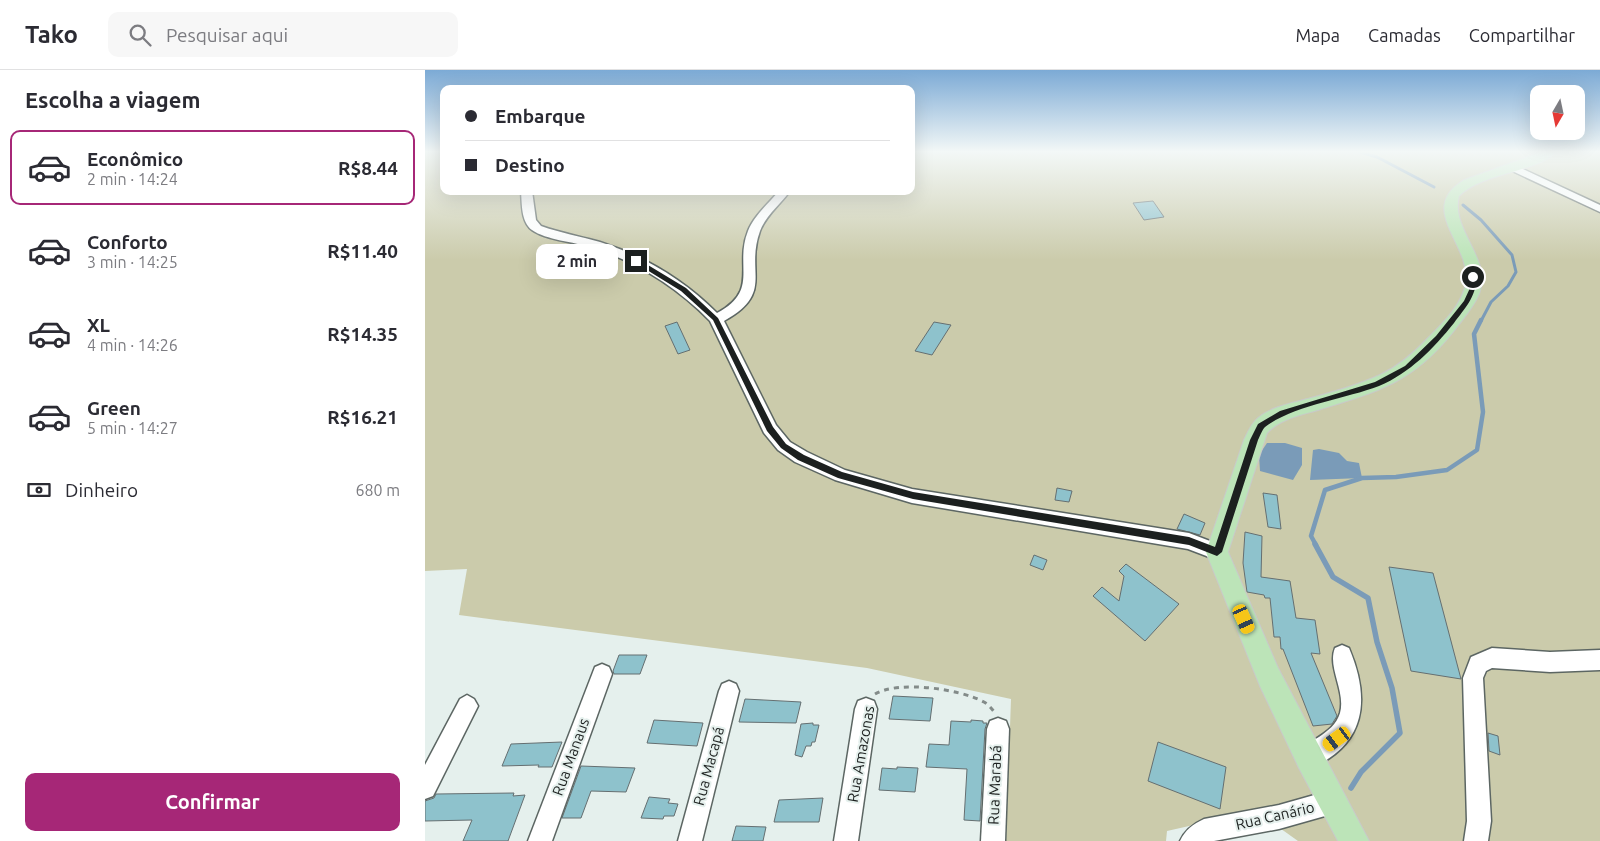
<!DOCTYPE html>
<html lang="pt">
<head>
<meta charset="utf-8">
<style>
  :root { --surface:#fff; --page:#f7f7f7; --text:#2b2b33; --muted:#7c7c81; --line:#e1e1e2; --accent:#a62777 }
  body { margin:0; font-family:Ubuntu,sans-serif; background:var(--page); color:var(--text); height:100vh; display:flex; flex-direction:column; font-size:19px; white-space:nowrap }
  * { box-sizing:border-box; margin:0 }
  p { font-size:16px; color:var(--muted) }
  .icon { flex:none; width:28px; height:28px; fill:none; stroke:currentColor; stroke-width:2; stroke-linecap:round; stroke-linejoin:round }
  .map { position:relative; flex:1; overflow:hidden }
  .details { display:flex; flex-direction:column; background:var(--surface); width:425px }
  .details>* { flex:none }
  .banner { position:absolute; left:15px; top:15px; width:475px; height:110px; border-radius:10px; box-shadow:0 5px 20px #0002; display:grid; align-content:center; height:110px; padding:0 25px; background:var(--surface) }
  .needle { width:32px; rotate:189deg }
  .buttons { position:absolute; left:1105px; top:15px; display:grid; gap:10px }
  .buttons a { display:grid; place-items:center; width:55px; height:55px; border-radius:10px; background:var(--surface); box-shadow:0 5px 20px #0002; font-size:25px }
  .end { position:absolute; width:22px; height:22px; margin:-11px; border:6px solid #1c201f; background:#fff; box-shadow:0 0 0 2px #fff }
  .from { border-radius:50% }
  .bubble { position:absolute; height:35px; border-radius:10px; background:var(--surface); box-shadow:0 5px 20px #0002; font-size:16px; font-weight:600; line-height:35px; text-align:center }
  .car { position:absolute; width:15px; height:30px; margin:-15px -8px; border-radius:6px; box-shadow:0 0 4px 1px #0007; background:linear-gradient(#f5c518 24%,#345 0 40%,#f5c518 0 76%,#345 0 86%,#f5c518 0) }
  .banner b { display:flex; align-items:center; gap:18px; height:48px; font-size:19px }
  .banner b+b { border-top:1px solid var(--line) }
  .banner i { width:12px; height:12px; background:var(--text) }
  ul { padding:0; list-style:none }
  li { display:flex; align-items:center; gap:15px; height:75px; margin:0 10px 8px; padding:0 15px; border:2px solid transparent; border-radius:10px }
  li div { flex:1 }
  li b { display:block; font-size:19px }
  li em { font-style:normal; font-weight:600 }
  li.active { border-color:var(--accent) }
  li>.icon { width:45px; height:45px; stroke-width:1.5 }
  h2 { padding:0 25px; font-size:22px; line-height:60px }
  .pay { display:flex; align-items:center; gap:12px; height:55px; padding:0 25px; font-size:19px }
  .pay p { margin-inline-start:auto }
  .action { display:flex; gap:10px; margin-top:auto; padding:10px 25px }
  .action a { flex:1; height:58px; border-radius:10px; background:var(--accent); color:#fff; font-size:20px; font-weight:600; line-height:58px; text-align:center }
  header { display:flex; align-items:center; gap:30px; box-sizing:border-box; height:70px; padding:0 25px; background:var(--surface); border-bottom:1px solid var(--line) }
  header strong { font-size:24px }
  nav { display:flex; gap:28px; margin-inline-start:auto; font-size:18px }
  .search { width:350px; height:45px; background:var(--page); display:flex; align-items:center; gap:12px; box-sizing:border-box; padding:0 18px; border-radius:10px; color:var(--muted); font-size:19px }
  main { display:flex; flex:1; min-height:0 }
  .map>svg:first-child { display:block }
  .green { fill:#cbcbab }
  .water { fill:#7a9bb8 }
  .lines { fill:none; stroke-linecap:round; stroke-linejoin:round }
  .stream-far2 { stroke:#7a9bb8; stroke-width:3 }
  .stream-far1 { stroke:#7a9bb8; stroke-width:4.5 }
  .stream { stroke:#7a9bb8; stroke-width:5.5 }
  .building { fill:#8ec2cc; stroke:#656f71 }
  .minor-casing { stroke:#5c6663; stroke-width:3 }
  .major-casing { stroke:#c9c9c9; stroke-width:2 }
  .path { stroke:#838b89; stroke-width:3; stroke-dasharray:5 5; stroke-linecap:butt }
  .minor { fill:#fff; fill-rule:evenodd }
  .major { fill:#bce4b8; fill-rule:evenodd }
  .route { fill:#1c201f }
  .labels { text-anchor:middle; stroke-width:4; stroke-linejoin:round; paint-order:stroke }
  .near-street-label { font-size:15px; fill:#1c201f; stroke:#e5f0ed }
</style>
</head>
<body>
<header>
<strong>Tako</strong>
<div class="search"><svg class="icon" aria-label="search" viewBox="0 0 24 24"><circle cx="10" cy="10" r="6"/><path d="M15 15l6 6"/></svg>Pesquisar aqui</div>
<nav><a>Mapa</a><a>Camadas</a><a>Compartilhar</a></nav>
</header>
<main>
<section class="details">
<h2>Escolha a viagem</h2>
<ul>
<li class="active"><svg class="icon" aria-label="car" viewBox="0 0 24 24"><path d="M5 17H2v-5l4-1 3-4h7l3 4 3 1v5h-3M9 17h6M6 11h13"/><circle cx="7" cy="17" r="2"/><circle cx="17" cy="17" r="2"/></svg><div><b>Econômico</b><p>2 min · 14:24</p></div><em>R$8.44</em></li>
<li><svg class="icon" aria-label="car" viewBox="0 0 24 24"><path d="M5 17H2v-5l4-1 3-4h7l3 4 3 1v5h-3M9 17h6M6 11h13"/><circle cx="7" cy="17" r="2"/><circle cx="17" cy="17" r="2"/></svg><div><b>Conforto</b><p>3 min · 14:25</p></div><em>R$11.40</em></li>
<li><svg class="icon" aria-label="car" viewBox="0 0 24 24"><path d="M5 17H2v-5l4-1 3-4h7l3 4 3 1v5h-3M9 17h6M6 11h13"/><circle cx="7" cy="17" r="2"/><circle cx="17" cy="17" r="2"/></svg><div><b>XL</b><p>4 min · 14:26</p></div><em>R$14.35</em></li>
<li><svg class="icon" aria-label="car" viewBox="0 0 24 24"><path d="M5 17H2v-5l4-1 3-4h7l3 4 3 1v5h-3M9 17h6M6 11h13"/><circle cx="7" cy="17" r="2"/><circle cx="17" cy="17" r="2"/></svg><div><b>Green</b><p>5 min · 14:27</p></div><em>R$16.21</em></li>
</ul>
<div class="pay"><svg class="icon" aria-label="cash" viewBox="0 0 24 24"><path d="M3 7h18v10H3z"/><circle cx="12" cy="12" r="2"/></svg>Dinheiro<p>680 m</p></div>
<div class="action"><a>Confirmar</a></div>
</section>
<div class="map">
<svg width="1175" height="771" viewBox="0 0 1175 771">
  <rect width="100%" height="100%" fill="#e5f0ed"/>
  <polygon class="green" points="0,82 19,82 19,121 486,121 486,82 1175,82 1175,771 873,771 835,744 795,749 742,761 741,771 581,771 586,629 442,598 34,545 42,499 0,501"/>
  <g class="water">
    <polygon points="842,373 860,373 877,378 877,395 868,410 835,401 834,385"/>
    <polygon points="894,379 914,383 922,391 934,393 937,408 885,410 888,380"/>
  </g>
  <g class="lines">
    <g class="stream-far2">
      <polyline points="935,82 952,87 1009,117"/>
      <polyline points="1038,135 1056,150 1087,185 1091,202 1083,216 1066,232 1056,251"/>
    </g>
    <polyline class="stream-far1" points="891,475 886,466 900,420 937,408 971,407 1022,400 1052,380 1058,342 1049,264 1056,250"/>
    <polyline class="stream" points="890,474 908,507 943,528 952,572 967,618 975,663 936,702 926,718"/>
  </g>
  <g class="building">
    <polygon points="728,131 739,147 719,150 708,133"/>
    <polygon points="252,252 265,280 253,284 240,256"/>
    <polygon points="509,252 526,255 507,285 490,281"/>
    <polygon points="632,418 647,421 644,432 630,430"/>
    <polygon points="838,423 852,425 856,459 843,457"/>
    <polygon points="759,444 780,453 775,465 752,459"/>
    <polygon points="820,462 837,466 836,507 865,511 871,548 890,550 895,584 886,583 912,646 907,654 888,656 858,579 856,579 855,567 849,567 845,528 840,528 839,525 822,522 818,493"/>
    <polygon points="609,485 622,490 618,500 605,495"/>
    <polygon points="701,494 754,534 720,571 668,526 677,517 694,531 699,506 694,501"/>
    <polygon points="964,497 1008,503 1036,609 986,601"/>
    <polygon points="194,585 222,585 215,604 189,604 188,601"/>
    <polygon points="468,626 508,628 505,651 464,649"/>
    <polygon points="320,629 376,632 371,653 314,652"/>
    <polygon points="229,650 278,653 272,676 222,673"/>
    <polygon points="546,650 558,651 558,653 562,653 560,659 555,751 539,750 542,699 501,697 504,674 524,675 526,651 546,652"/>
    <polygon points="388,653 388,655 394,655 390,672 387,672 386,676 381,676 377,687 370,685 376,654"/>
    <polygon points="1063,663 1073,666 1075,685 1064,681"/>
    <polygon points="137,672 127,697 113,697 114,695 77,696 86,674"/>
    <polygon points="733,672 801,697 795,739 723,711"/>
    <polygon points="156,696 210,698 201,722 166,721 156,748 137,748"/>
    <polygon points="472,697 493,698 490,722 454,720 457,698 472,699"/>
    <polygon points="89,723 88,726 100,725 83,771 38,771 47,750 0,751 0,731 9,728 11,724"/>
    <polygon points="224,727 245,729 243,733 253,734 249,746 239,746 238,749 216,748"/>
    <polygon points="398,728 394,752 349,752 354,730"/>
    <polygon points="311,756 341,757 338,771 307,771"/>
  </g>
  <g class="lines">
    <g class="minor-casing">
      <g id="minor">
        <polygon points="1087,94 1175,135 1175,142 1083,99 1082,97"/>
        <path d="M96,121H107L111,150L116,156C135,163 155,166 175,172C219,186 259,210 292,243C335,220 309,196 323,161C329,146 343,134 354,121H365C356,134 341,145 335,161C320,202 350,223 299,251L351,355L365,372L382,382L420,400L487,419L764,463L798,476L801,482L798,488L792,490L763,479L487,433L410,410L370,392L353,380L339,363L285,251C252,217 212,192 166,177C149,172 121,170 107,160C96,152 97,134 96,121Z"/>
        <path d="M917,575L924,578C946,630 941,675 884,699L876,696L873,688C881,668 908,666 915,643C921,621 902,597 910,578Z"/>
        <polygon points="1067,578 1125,582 1175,580 1175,600 1125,602 1067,598 1061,601 1058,608 1066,751 1063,771 1039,771 1042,751 1038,608 1046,587"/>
        <polygon points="177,594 184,597 187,604 127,771 103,771 170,597"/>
        <polygon points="304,611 311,614 314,621 277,771 253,771 294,621 297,614"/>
        <polygon points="42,625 49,629 53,636 8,726 0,729 0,695 35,629"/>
        <polygon points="441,628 449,631 452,639 433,771 409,771 430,639 433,631"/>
        <polygon points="573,648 581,651 584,659 580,771 556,771 562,659 565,651"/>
        <path d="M907,720L915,724L919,732L915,740L907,744L854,759L789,771H755C760,760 768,754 779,749L854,735Z"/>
      </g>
    </g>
    <g class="major-casing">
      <path id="major" d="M1116,82H1130C1114,102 1058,102 1034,126C1025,160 1068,189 1054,224C1048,238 1037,250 1028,262C988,312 955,321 896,339C877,345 856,348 842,363L803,482L853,598L944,771H913L874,698L835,616L781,482L819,370C823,362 826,354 833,348C847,336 869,333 886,328C909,322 933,315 955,305C974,296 989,283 1003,268C1018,253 1038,234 1041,212C1046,174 991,139 1039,110Z"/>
    </g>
    <path class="path" d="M450,624C474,610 535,619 559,632C564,635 567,639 570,643"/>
    <use href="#minor" class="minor"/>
    <use href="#major" class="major"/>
  </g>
  <linearGradient id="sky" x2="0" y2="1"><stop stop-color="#7caad5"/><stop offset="0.43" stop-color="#f3f8f7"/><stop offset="1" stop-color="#f3f8f7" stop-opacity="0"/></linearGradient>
  <rect width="1175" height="190" fill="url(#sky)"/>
  <path class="route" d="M209,189H213L261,218L293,248L348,357L361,374L379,385L417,402L488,422L764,467L790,477L825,370L833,354L855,341L950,312L980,296L1011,266L1039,231L1045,218L1046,205L1051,207C1052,226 1040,238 1029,253C1008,279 985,303 954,316C920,329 869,335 840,357C837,360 835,366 833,370L797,482L792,486L764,475L488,429L413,408L373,390L356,378L342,361L288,250L256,221L209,192Z"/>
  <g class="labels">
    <g class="near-street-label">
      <text transform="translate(436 684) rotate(-80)" y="5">Rua Amazonas</text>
      <text transform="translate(146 687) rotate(-70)" y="5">Rua Manaus</text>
      <text transform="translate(284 696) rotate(-75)" y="5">Rua Macapá</text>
      <text transform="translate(570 715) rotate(-88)" y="5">Rua Marabá</text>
      <text transform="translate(850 746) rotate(-13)" y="5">Rua Canário</text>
    </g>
  </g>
</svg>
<div class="buttons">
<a><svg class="needle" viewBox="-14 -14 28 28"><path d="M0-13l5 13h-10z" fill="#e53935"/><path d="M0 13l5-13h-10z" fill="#7c7c81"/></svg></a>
</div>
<i class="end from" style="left:1048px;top:207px"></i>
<i class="end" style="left:211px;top:191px"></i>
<div class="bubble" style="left:111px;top:174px;width:82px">2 min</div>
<i class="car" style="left:819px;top:549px;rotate:156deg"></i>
<i class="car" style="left:912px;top:669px;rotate:234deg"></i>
<div class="banner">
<b><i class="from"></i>Embarque</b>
<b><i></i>Destino</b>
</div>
</div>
</main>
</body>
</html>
